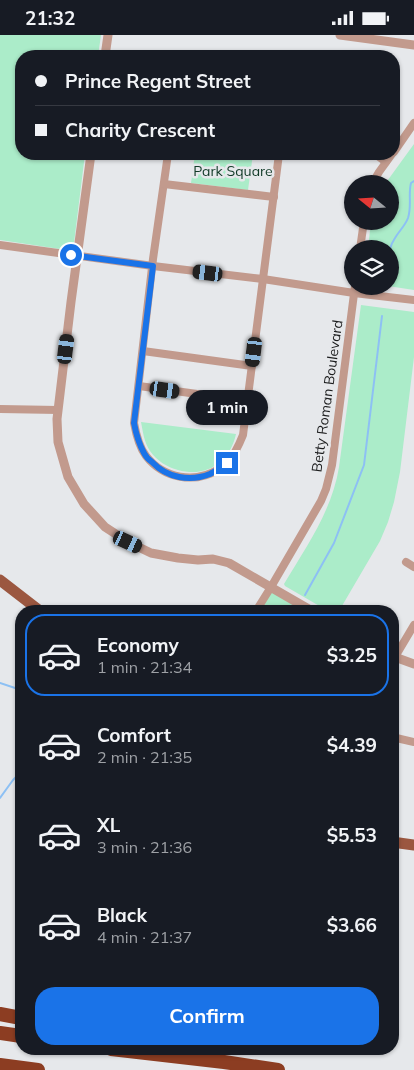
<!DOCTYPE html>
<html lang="en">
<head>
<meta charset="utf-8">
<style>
  :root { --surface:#171b24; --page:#20242c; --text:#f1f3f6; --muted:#9ea1a6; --line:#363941; --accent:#1a73e8 }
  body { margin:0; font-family:Mulish,sans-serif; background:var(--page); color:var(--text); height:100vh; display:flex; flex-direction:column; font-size:19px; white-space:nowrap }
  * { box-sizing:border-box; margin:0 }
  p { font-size:16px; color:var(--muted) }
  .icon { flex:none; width:28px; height:28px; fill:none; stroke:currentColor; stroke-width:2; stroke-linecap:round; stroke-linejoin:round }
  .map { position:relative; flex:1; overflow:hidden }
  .panel { position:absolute; left:15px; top:570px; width:384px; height:450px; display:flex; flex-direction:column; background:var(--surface); border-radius:20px; box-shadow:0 1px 4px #0004 }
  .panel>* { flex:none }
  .banner { position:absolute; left:15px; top:15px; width:385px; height:110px; border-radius:20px; box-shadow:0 1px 4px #0004; display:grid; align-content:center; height:110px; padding:0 20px; background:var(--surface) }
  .needle { width:32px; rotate:288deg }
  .buttons { position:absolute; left:344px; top:140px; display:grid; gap:10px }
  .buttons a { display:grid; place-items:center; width:55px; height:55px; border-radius:50%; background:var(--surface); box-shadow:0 1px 4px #0004; font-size:25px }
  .end { position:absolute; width:22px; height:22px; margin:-11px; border:6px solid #1a73e8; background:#fff; box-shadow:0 0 0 2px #fff }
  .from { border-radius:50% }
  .bubble { position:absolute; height:35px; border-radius:18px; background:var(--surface); box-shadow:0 1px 4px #0004; font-size:16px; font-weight:700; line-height:35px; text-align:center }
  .car { position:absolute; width:15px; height:30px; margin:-15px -8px; border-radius:6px; box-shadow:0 0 4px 1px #0007; background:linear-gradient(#222 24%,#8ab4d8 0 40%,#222 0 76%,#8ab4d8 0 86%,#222 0) }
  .banner b { display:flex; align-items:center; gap:18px; height:48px; font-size:19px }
  .banner b+b { border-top:1px solid var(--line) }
  .banner i { width:12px; height:12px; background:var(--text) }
  ul { padding:9px 0 0; list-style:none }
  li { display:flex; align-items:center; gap:15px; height:82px; margin:0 10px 8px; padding:0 10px; border:2px solid transparent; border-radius:20px }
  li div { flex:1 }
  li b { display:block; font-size:19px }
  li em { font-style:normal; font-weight:700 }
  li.selected { border-color:var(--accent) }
  li>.icon { width:45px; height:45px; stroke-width:1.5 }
  .primary-button { display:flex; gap:10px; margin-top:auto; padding:10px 20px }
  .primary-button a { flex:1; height:58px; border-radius:20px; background:var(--accent); color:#fff; font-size:20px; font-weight:700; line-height:58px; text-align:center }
  .status { display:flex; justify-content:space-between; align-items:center; height:35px; padding:0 25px; background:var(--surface); direction:ltr }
  .status svg { height:14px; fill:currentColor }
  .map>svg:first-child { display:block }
  .green { fill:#abecc9 }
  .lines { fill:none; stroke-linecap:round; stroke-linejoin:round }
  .stream { stroke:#8dc0f4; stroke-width:2 }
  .minor { stroke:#c29a8d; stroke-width:8 }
  .tertiary { stroke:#c29a8d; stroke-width:9 }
  .primary { stroke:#9b5740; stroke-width:11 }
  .motorway { stroke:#8c3d22; stroke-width:14 }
  .route { stroke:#1a73e8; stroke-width:6 }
  .labels { text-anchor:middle; stroke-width:5; stroke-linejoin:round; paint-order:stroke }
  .park-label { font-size:14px; fill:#113a27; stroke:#e6e8eb }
  .street-label { font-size:14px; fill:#1c1d1e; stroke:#e6e8eb }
</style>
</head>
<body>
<div class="status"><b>21:32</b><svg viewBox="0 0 49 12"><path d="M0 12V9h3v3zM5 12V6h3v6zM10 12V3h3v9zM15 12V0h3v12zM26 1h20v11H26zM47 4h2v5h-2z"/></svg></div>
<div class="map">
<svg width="414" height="1035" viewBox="0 0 414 1035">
  <rect width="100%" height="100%" fill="#e6e8eb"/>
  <g class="green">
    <polygon points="0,0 101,0 98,21 21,21 21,119 85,119 73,216 0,205"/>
    <polygon points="414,109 414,255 388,251 390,251 390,214 368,214 371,186 390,186 390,149 385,149"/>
    <polygon points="195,119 253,119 248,155 191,148"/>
    <path d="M361,270L414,277V322L400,437L394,467L388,487L380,506L339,576H328L285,551L284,549C306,512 332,476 339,432Z"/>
    <path d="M141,387L236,399C230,427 207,443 178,435C167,432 157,426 150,416C144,407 143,397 141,387Z"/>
    <polygon points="272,552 313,576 256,576"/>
  </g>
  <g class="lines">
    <g class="stream">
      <path d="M390,214C391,210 393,206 395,203C399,196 405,191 408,183C412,171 408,159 411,148L414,146"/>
      <polyline points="380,251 380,252"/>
      <polyline points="305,560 334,508 364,430 382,281"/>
      <polyline points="0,648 21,655"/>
      <polyline points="0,763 13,745 21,737"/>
    </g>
    <g class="minor">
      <polyline points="394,117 414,88"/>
      <path d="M168,119L153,224L134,388C136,399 139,412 146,421C164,444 195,449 219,434C222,432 226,430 228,427C235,419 239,410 243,400L279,119"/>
      <polyline points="375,119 386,127"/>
      <polyline points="164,149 274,162"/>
      <polyline points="372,149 379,137 392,119"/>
      <polyline points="0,210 153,231 263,244 354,258 414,265"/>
      <polyline points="360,214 364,186"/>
      <polyline points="143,316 252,331"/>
      <polyline points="139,351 248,366"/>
      <polyline points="0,374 58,375"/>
      <polyline points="406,527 414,532"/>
      <polyline points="256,576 271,552 321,466 326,454 332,430 355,251"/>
      <polyline points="392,627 414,590"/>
      <polyline points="392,702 414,707"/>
    </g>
    <g class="tertiary">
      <polyline points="340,0 414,10"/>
      <polyline points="105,21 108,0"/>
      <polyline points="91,119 71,267 57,384 58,407 68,442 84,469 105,492 128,507 151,518 178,523 198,525 213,524 229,528 312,576"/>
      <polyline points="392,621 414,629"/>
    </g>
    <g class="primary">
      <polyline points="0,545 40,576"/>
      <polyline points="392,807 414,810"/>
    </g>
    <g class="motorway">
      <polyline points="0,979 21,983"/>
      <polyline points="0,998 21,1001"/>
      <polyline points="111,1014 224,1027 278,1035"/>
      <polyline points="0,1030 38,1035"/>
    </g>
  </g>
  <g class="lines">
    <path class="route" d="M71,220L153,231L134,388C136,399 139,409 144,418C146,422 149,425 152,427C167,443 190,447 210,439C216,436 222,432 227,428"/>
  </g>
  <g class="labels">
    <g class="park-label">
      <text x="233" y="141">Park Square</text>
    </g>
    <g class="street-label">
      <text transform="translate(327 361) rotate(-82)" y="5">Betty Roman Boulevard</text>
    </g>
  </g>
</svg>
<div class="buttons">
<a><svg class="needle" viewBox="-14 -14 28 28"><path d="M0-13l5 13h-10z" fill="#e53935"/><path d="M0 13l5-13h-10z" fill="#9ea1a6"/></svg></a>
<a><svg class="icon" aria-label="layers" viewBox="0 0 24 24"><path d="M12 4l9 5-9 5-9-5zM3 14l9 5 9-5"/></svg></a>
</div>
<i class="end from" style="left:71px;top:220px"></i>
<i class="end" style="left:227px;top:428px"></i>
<div class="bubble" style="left:186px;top:355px;width:82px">1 min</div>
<i class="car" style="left:208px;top:238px;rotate:277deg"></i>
<i class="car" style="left:66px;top:314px;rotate:7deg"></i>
<i class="car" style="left:254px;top:317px;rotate:187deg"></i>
<i class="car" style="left:165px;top:355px;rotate:98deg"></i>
<i class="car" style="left:128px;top:507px;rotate:115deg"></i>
<div class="banner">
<b><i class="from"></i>Prince Regent Street</b>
<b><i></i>Charity Crescent</b>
</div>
<section class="panel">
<ul>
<li class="selected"><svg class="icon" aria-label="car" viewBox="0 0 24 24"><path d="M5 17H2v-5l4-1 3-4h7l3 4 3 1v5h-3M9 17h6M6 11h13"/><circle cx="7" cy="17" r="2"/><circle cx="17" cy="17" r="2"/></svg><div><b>Economy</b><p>1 min · 21:34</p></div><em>$3.25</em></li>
<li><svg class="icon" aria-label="car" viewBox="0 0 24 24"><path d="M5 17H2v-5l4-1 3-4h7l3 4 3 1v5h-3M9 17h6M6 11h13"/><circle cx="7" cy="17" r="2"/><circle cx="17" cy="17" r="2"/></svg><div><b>Comfort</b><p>2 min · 21:35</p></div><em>$4.39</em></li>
<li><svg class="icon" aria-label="car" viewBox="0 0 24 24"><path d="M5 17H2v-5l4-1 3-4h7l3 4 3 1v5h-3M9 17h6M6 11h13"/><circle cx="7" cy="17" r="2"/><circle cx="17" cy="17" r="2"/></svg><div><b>XL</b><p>3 min · 21:36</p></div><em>$5.53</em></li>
<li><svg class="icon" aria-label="car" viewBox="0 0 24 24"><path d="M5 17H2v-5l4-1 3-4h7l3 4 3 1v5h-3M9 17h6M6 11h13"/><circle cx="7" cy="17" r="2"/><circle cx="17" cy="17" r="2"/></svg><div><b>Black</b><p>4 min · 21:37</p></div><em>$3.66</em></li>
</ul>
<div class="primary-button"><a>Confirm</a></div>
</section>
</div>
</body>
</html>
